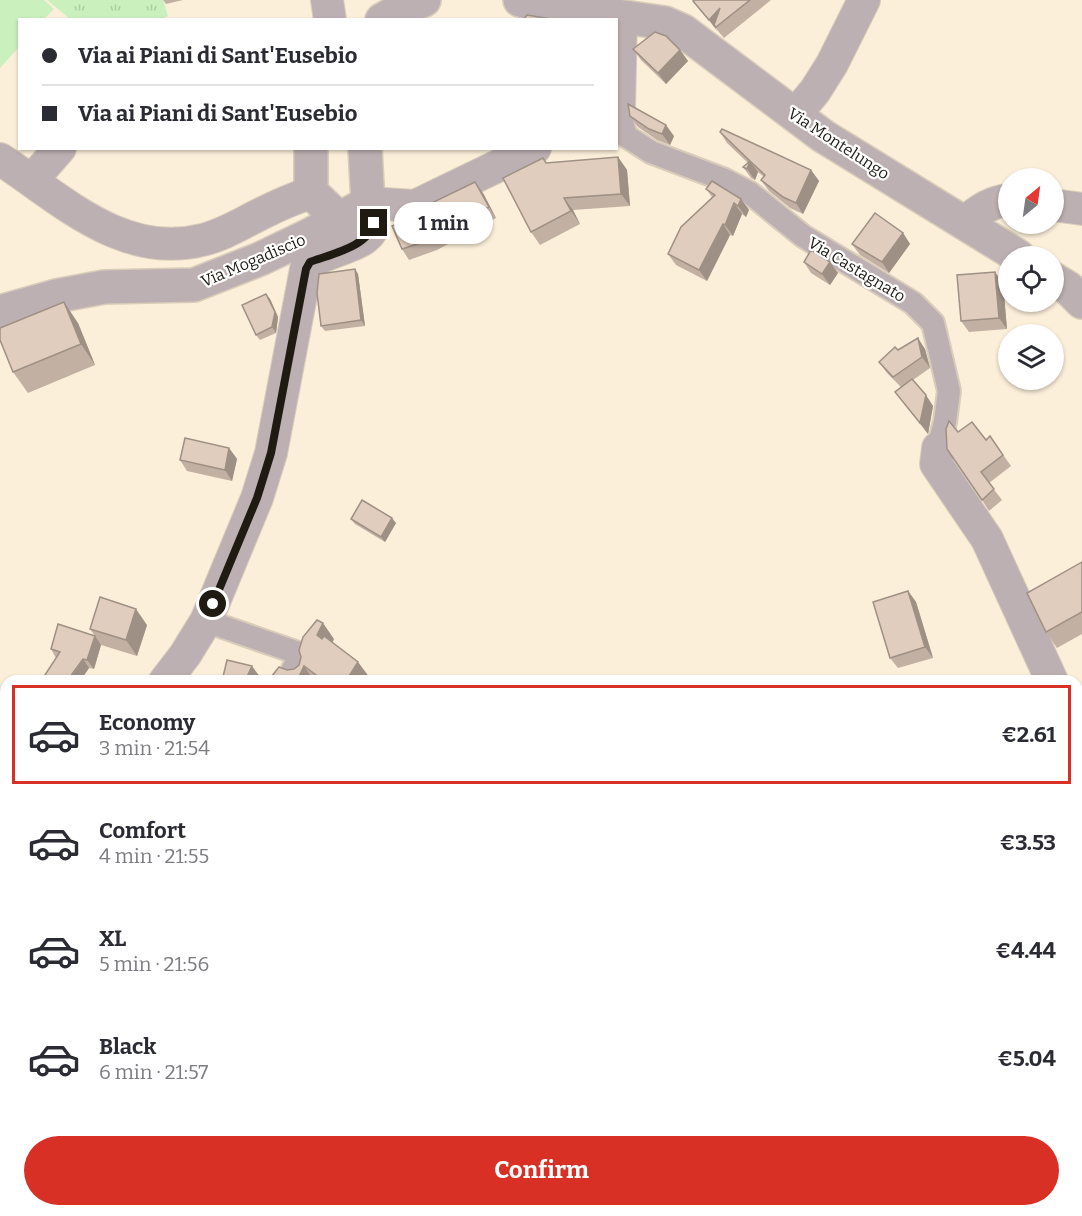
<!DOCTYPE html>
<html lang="en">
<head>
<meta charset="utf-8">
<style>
  :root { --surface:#fff; --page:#f2f2f3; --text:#2b2b33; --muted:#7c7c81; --line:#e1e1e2; --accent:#d93025 }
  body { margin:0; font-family:Bitter,serif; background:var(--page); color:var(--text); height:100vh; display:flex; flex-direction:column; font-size:22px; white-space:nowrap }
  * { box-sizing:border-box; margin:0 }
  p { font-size:20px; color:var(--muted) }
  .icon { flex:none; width:33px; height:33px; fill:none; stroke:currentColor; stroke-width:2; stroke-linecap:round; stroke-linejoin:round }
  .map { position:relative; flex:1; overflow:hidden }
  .drawer { position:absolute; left:0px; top:675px; width:1083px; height:542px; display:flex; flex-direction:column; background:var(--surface); border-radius:18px 18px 0 0; box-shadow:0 2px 4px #0004 }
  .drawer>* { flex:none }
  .top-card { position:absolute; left:18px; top:18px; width:600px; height:132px; border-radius:0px; box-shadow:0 2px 4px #0004; display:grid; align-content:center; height:132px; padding:0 24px; background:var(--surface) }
  .needle { width:39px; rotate:29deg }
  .buttons { position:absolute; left:998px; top:168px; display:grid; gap:12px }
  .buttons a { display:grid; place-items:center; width:66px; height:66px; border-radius:50%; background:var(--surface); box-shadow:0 2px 4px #0004; font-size:30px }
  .end { position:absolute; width:27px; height:27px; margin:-14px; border:8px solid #1f1b13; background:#fff; box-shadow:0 0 0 3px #fff }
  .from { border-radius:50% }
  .bubble { position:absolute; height:42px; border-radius:21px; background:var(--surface); box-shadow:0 2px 4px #0004; font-size:20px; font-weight:700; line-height:42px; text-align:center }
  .top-card b { display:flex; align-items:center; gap:21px; height:57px; font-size:22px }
  .top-card b+b { border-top:2px solid var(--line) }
  .top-card i { width:15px; height:15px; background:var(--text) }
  ul { padding:10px 0 0; list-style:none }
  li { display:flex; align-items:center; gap:18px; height:99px; margin:0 12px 9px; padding:0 12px; border:3px solid transparent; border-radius:0px }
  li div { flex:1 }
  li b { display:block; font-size:22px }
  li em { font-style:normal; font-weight:700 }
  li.selected { border-color:var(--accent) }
  li>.icon { width:54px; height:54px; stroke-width:1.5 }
  .action { display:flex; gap:12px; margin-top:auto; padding:12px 24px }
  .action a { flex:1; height:69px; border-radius:36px; background:var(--accent); color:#fff; font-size:24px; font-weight:700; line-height:69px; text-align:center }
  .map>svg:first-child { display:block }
  .grass { fill:url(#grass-tufts) }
  .forest { fill:url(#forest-crowns) }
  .pitch { fill:#caf0be }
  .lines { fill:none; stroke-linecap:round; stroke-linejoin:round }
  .pedestrian-casing { stroke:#d9cdba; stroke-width:26 }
  .minor-casing { stroke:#d9cdba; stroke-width:34 }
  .tertiary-casing { stroke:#d9cdba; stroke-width:36 }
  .pedestrian { stroke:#bdb0b2; stroke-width:22 }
  .minor { stroke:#bdb0b2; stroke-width:32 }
  .tertiary { stroke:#bdb0b2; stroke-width:33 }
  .wall { fill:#c2b0a3 }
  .shaded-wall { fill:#9e9084 }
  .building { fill:#e1cdbd; stroke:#9e9084; stroke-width:1.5 }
  .route { stroke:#1f1b13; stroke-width:8 }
  .labels { text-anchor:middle; stroke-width:4.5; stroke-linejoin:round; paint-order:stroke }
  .street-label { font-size:16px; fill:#1f1b13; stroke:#fff }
</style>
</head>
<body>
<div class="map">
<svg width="1082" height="1216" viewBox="0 0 1082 1216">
  <defs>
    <pattern id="grass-tufts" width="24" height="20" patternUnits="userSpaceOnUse" patternTransform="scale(1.5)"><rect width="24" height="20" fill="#caf0be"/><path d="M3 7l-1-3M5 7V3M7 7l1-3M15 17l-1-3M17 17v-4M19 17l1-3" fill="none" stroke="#adcda2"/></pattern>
    <pattern id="forest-crowns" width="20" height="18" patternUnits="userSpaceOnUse" patternTransform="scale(1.5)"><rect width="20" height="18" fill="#caf0be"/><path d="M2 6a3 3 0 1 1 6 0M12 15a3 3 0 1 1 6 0" fill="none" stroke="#adcda2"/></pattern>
  </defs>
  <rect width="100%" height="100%" fill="#fcefda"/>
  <polygon class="grass" points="47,0 163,0 168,16 160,20 70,19"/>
  <g class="forest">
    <polygon points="6,1189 6,1210 357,1211 357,1216 0,1216 0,1194"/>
    <polygon points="503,1211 1021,1210 1028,1216 498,1216"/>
  </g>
  <polygon class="pitch" points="0,0 44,0 54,9 44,19 20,20 19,47 0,68"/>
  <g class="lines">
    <g class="pedestrian-casing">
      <g id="pedestrian">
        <polyline points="619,111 626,136 651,152 725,180 750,193 803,236 913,303 933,323 949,391 945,422 938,448"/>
        <polyline points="206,621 301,654 293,669 299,673"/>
      </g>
    </g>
    <g class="minor-casing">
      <g id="minor">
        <polyline points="327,0 330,20"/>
        <polyline points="616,112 619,111 621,17"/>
        <polyline points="795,115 815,91 832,64 864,0"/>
        <path d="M0,159C61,199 123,260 202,240C225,235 247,220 269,210C282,203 297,198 311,192"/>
        <polyline points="32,180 60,148"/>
        <polyline points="1053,205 1082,209"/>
        <path d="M965,223C977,211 990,202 1008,200"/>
        <polyline points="938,448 936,464 987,539 1052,681"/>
        <path d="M165,681L185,655L206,621L257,498L271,453L306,269C317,249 375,249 373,222C373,216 369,209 368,203L415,206L535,148"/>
        <polyline points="1077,735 1082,746"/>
        <polyline points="0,891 6,887"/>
      </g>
    </g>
    <g class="tertiary-casing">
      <g id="tertiary">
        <polyline points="520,0 534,4 665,23 683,31 823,136 1018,256"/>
        <polyline points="382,20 405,7 424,0"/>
        <polyline points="311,148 311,192 339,219"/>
        <polyline points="1053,279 1068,288 1082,302"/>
        <polyline points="0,312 56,296 104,287 194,285 260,259 310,235 368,203 365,148"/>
      </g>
    </g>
    <use href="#pedestrian" class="pedestrian"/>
    <use href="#minor" class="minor"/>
    <use href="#tertiary" class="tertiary"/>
  </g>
  <g class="wall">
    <polygon points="163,0 183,0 166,4"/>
    <polygon points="694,0 771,0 724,38 701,11 693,1"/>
    <polygon points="633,49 680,50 688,61 666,84 641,60"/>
    <polygon points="630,116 674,136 670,145 657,140 638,127"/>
    <polygon points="720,132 811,170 819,181 803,214 790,208 769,191 761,180 764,177 758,172 755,180 751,178 743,167 748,163 727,143"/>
    <polygon points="618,157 627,170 630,206 573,210 580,224 540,245 531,232 547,163"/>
    <polygon points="706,189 741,199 749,210 746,217 742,214 733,236 730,235 707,281 676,265 668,254 712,197"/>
    <polygon points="483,193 496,218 437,250 409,260 402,249"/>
    <polygon points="903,233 910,244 889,273 860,255 852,244"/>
    <polygon points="804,262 838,273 830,285 811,273"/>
    <polygon points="355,269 358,274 365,326 325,331 321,326"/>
    <polygon points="1003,283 1007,329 969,332 961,321"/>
    <polygon points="266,294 270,299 278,317 276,333 260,340 256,335"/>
    <polygon points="78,323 95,365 28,393 13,372"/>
    <polygon points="925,349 930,368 913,380 933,406 928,434 895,392 901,387 887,373 879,362 898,350"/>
    <polygon points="958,432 986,440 990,436 1011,466 989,483 1002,500 989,511 982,500"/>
    <polygon points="229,448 237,459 232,481 187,471 180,460"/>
    <polygon points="351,519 396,523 385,542 355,524"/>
    <polygon points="1082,562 1082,634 1057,648 1046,632"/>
    <polygon points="908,591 916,602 933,658 898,668 890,658"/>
    <polygon points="147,625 137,656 101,645 94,669 89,668 80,681 41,681 56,658 51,649 95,636 90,629"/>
    <polygon points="334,639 332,643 370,678 368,681 268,681 287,670 294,669"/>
    <polygon points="0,762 6,765 6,823 0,820"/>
    <polygon points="6,976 6,1010 0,1007 0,978"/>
  </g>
  <g class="shaded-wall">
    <polygon points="720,8 714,25 717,31 709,20"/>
    <polygon points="680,50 688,61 666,84 658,73"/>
    <polygon points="666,125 674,136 670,145 662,134"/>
    <polygon points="618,157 627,170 630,206 621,194"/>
    <polygon points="750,161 758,172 755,180 747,169"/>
    <polygon points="811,170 819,181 803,214 796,203"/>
    <polygon points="475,182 483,193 496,218 489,207"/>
    <polygon points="564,198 573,210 580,224 571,211"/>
    <polygon points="741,199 749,210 746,217 738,206"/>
    <polygon points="734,203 742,214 733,236 725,225"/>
    <polygon points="723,224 730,235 707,281 699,270"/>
    <polygon points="903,233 910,244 889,273 882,262"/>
    <polygon points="830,262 838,273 830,285 822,274"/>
    <polygon points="355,269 358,274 365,326 361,320"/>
    <polygon points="995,272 1003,283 1007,329 999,318"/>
    <polygon points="266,294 270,299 278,317 276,333 272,327"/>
    <polygon points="64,302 78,323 95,365 81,344"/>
    <polygon points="918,338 925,349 930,368 922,357"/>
    <polygon points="926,395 933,406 928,434 920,423"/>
    <polygon points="229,448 237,459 232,481 225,470"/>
    <polygon points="392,518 396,523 385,542 381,537"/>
    <polygon points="908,591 916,602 933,658 925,647"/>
    <polygon points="136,609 147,625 137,656 126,640"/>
    <polygon points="323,623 334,639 329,651 317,635"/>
    <polygon points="95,636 101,645 94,669 87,660"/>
    <polygon points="83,659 89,668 80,681 67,681"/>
    <polygon points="358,662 370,678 368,681 346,681"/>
    <polygon points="252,666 263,681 245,681"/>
    <polygon points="304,666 314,681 297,681"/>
  </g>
  <g class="building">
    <polygon points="694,0 750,0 716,27 714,25 720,8 709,20 693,1"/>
    <polygon points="527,15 550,19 551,20 523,20"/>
    <polygon points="655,32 666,36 680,50 658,73 633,49"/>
    <polygon points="628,104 666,125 662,134 649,129 630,116"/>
    <polygon points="722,129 811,170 796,203 783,197 761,180 765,175 750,161 747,169 743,167 750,161 720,132"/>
    <polygon points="618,157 621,194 564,198 571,211 531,232 503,178 543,158 546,163"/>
    <polygon points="712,181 741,199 738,206 734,203 725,225 723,224 699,270 668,254 681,227 715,195 706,189"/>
    <polygon points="475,182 489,207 429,240 402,249 392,226 419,215 417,210"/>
    <polygon points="875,213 903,233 882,262 852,244"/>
    <polygon points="811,250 830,262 822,274 804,262"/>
    <polygon points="355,269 361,320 321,326 317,293 319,274"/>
    <polygon points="995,272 999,318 961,321 957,275"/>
    <polygon points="266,294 275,312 272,327 256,335 242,305"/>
    <polygon points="64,302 81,344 13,372 0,340 0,328"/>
    <polygon points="918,338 922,357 893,377 879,362 895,347 898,350"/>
    <polygon points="912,379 926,395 920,423 895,392"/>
    <polygon points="949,421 958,432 972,422 986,440 990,436 1003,455 981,472 994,489 982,500 947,449 946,429"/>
    <polygon points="185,438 229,448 225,470 180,460"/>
    <polygon points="362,500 392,518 381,537 351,519"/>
    <polygon points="1082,562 1082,612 1046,632 1027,593"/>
    <polygon points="908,591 925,647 890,658 873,602"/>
    <polygon points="100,597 136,609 126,640 90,629"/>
    <polygon points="317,620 323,623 317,635 322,639 324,636 358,662 346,681 324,681 304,666 297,681 268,681 279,667 287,670 294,669 299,665 301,657 299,650 303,637"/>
    <polygon points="58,624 95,636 87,660 83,659 67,681 41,681 60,652 51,649"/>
    <polygon points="227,660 252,666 245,681 222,681"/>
    <polygon points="0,762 6,765 6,812 0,809"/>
    <polygon points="2,974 6,976 6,1004 0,1000 0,978"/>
  </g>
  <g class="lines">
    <path class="route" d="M213,604L257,498L271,453L306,269L310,262C331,254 368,247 374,223"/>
  </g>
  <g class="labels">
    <g class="street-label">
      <text transform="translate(839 143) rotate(33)" y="6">Via Montelungo</text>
      <text transform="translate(253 260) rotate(-23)" y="6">Via Mogadiscio</text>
      <text transform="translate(857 269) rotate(31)" y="6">Via Castagnato</text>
    </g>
  </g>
</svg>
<div class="buttons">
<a><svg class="needle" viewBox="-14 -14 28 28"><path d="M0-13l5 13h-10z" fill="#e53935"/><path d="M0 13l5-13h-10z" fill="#7c7c81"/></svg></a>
<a><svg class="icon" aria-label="locate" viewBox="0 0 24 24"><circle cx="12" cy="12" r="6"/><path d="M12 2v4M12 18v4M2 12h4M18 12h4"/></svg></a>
<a><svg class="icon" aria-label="layers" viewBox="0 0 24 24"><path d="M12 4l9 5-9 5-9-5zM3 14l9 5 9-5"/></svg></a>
</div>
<i class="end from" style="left:213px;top:604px"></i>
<i class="end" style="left:374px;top:223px"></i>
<div class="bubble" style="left:394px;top:202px;width:99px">1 min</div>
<div class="top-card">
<b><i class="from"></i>Via ai Piani di Sant'Eusebio</b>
<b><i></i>Via ai Piani di Sant'Eusebio</b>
</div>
<section class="drawer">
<ul>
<li class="selected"><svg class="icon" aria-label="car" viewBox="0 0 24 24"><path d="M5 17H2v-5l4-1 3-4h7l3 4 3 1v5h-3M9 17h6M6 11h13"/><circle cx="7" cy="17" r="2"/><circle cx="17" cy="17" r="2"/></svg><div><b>Economy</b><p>3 min · 21:54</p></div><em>€2.61</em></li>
<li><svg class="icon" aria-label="car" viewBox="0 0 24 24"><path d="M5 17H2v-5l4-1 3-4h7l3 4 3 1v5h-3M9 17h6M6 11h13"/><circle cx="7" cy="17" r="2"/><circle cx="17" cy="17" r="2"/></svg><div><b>Comfort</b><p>4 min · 21:55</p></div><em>€3.53</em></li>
<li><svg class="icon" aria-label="car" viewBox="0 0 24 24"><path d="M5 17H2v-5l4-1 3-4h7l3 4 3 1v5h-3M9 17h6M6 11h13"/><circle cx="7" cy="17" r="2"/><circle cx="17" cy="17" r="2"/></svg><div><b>XL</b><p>5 min · 21:56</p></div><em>€4.44</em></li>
<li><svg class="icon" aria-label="car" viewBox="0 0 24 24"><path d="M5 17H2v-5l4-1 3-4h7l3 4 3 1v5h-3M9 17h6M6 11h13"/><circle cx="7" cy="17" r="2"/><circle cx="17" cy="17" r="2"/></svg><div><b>Black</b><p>6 min · 21:57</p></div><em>€5.04</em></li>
</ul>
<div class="action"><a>Confirm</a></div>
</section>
</div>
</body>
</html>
